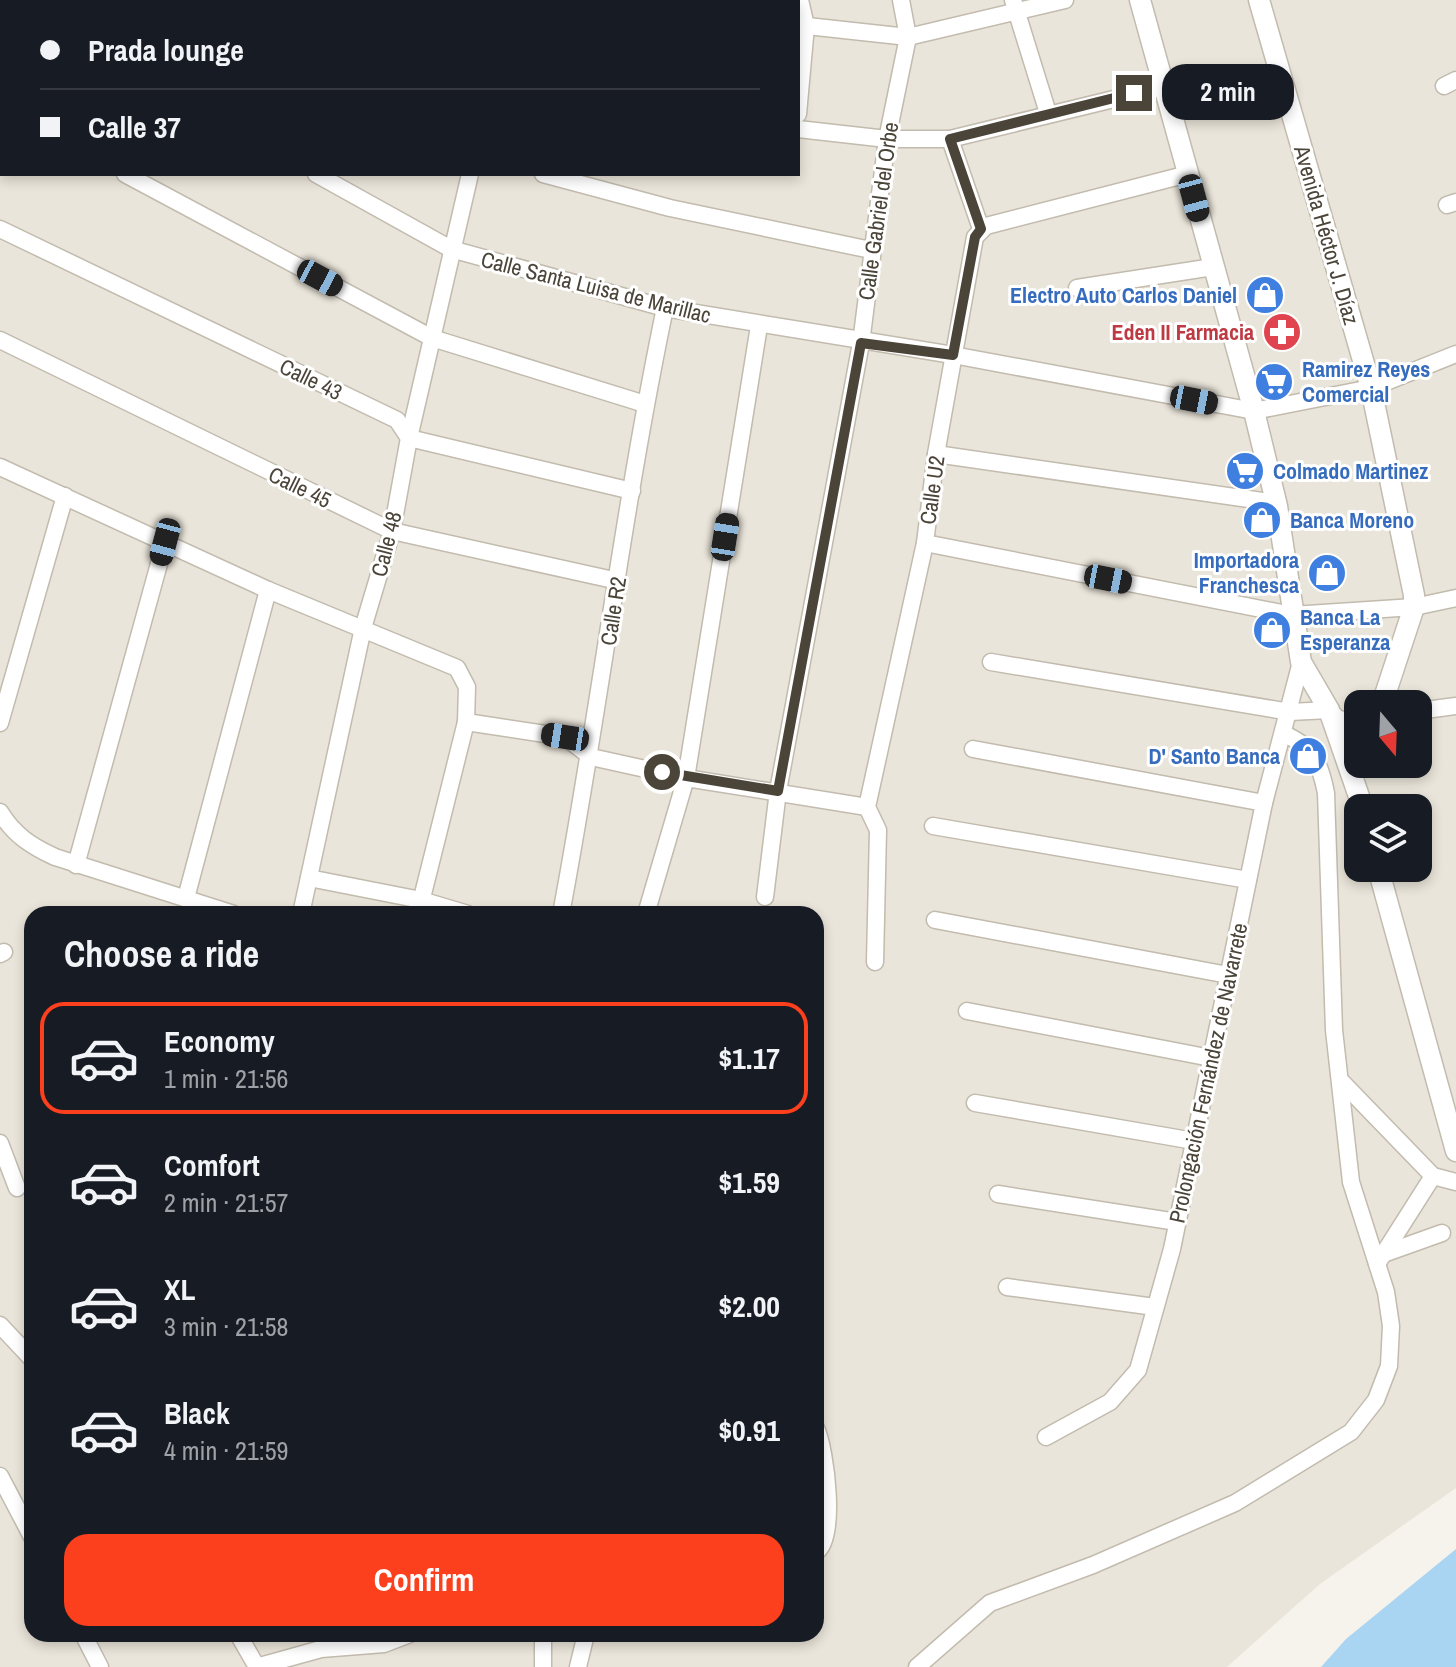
<!DOCTYPE html>
<html lang="en">
<head>
<meta charset="utf-8">
<style>
  :root { --surface:#171b24; --page:#242831; --text:#f1f3f6; --muted:#9ea1a6; --line:#363941; --accent:#fc3f1d }
  body { margin:0; font-family:"Archivo Narrow",sans-serif; background:var(--page); color:var(--text); height:100vh; display:flex; flex-direction:column; font-size:30px; white-space:nowrap }
  * { box-sizing:border-box; margin:0 }
  p { font-size:26px; color:var(--muted) }
  .icon { flex:none; width:44px; height:44px; fill:none; stroke:currentColor; stroke-width:2; stroke-linecap:round; stroke-linejoin:round }
  .map { position:relative; flex:1; overflow:hidden }
  .details { position:absolute; left:24px; top:906px; width:800px; height:736px; display:flex; flex-direction:column; background:var(--surface); border-radius:24px; box-shadow:0 4px 12px #0003 }
  .details>* { flex:none }
  .guide { position:absolute; left:0px; top:0px; width:800px; height:176px; box-shadow:0 4px 12px #0003; display:grid; align-content:center; height:176px; padding:0 40px; background:var(--surface) }
  .needle { width:52px; rotate:161deg }
  .fabs { position:absolute; left:1344px; top:690px; display:grid; gap:16px }
  .fabs a { display:grid; place-items:center; width:88px; height:88px; border-radius:16px; background:var(--surface); box-shadow:0 4px 12px #0003; font-size:40px }
  .end { position:absolute; width:36px; height:36px; margin:-18px; border:10px solid #4b4439; background:#fff; box-shadow:0 0 0 4px #fff }
  .from { border-radius:50% }
  .bubble { position:absolute; height:56px; border-radius:24px; background:var(--surface); box-shadow:0 4px 12px #0003; font-size:26px; font-weight:700; line-height:56px; text-align:center }
  .car { position:absolute; width:24px; height:48px; margin:-24px -12px; border-radius:10px; box-shadow:0 0 6px 2px #0007; background:linear-gradient(#222 24%,#8ab4d8 0 40%,#222 0 76%,#8ab4d8 0 86%,#222 0) }
  .guide b { display:flex; align-items:center; gap:28px; height:76px; font-size:30px }
  .guide b+b { border-top:2px solid var(--line) }
  .guide i { width:20px; height:20px; background:var(--text) }
  ul { padding:0; list-style:none }
  li { display:flex; align-items:center; gap:24px; height:112px; margin:0 16px 12px; padding:0 24px; border:4px solid transparent; border-radius:24px }
  li div { flex:1 }
  li b { display:block; font-size:30px }
  li em { font-style:normal; font-weight:700 }
  li.selected { border-color:var(--accent) }
  li>.icon { width:72px; height:72px; stroke-width:1.5 }
  h2 { padding:0 40px; font-size:36px; line-height:96px }
  .primary-button { display:flex; gap:16px; margin-top:auto; padding:16px 40px }
  .primary-button a { flex:1; height:92px; border-radius:24px; background:var(--accent); color:#fff; font-size:32px; font-weight:700; line-height:92px; text-align:center }
  .map>svg:first-child { display:block }
  .residential { fill:#eae5da; fill-rule:evenodd }
  .water { fill:#a9d4f2 }
  .lines { fill:none; stroke-linecap:round; stroke-linejoin:round }
  .minor-casing { stroke:#c2bbae; stroke-width:19 }
  .tertiary-casing { stroke:#c2bbae; stroke-width:23 }
  .minor { stroke:#fff; stroke-width:16 }
  .tertiary { stroke:#fff; stroke-width:20 }
  .route { stroke:#4b4439; stroke-width:10 }
  .labels { text-anchor:middle; stroke-width:6; stroke-linejoin:round; paint-order:stroke }
  .street-label { font-size:22px; fill:#4b4439; stroke:#fff }
  .shop-label { font-size:22px; font-weight:bold; fill:#366cbe; stroke:#fff; text-anchor:start }
  .health-label { font-size:22px; font-weight:bold; fill:#be3a42; stroke:#fff; text-anchor:end }
</style>
</head>
<body>
<div class="map">
<svg width="1456" height="1667" viewBox="0 0 1456 1667">
  <rect width="100%" height="100%" fill="#f6f3ec"/>
  <path class="residential" d="M0,0H1456V1488L1320,1584L1227,1667H0ZM2,2H798V174H2ZM1358,704H1418V764H1358ZM1358,808H1418V868H1358ZM32,914H816V1634H32Z"/>
  <polygon class="water" points="1456,1549 1456,1667 1321,1667 1346,1639"/>
  <g class="lines">
    <g class="minor-casing">
      <g id="minor">
        <polyline points="2,0 5,2"/>
        <polyline points="203,0 206,2"/>
        <polyline points="385,0 389,2"/>
        <polyline points="605,0 605,2"/>
        <polyline points="687,0 688,2"/>
        <polyline points="1013,0 1048,113"/>
        <polyline points="492,2 492,0"/>
        <polyline points="798,25 908,37 1065,0"/>
        <polyline points="1444,86 1456,80"/>
        <polyline points="0,107 2,108"/>
        <polyline points="798,114 806,26 800,0"/>
        <polyline points="798,129 887,139 950,139 1163,87"/>
        <polyline points="950,139 981,229"/>
        <polyline points="125,174 432,338 645,404"/>
        <polyline points="316,174 451,249 665,308 953,355 1254,411 1371,388 1456,354"/>
        <polyline points="543,174 670,208 871,250"/>
        <polyline points="1447,205 1456,202"/>
        <polyline points="0,229 397,420 409,438 632,491"/>
        <polyline points="1077,288 1213,267"/>
        <polyline points="0,340 392,531 618,581"/>
        <polyline points="936,454 1276,503"/>
        <polyline points="0,467 268,590 457,668 467,687 466,722 418,914"/>
        <polyline points="925,543 1292,615 1414,607 1456,598"/>
        <polyline points="991,662 1290,712 1329,710 1338,719 1358,722"/>
        <polyline points="1418,711 1456,706"/>
        <polyline points="466,722 565,737 591,757 686,778 867,807"/>
        <polyline points="0,723 65,496"/>
        <polyline points="973,749 1264,803"/>
        <path d="M0,812C14,835 31,846 55,857L234,914"/>
        <polyline points="933,826 1248,880"/>
        <polyline points="76,865 165,542"/>
        <polyline points="309,878 421,900 468,914"/>
        <polyline points="765,897 778,791 861,343 887,139 908,37 901,0"/>
        <polyline points="186,898 268,590"/>
        <polyline points="301,914 363,628 392,531 409,438 470,174"/>
        <path d="M561,914C599,713 623,509 665,308"/>
        <polyline points="646,914 686,778 759,326"/>
        <polyline points="935,920 1228,975"/>
        <polyline points="0,954 4,952"/>
        <polyline points="875,962 878,830 867,807 925,543 936,454 975,237 986,226 1188,174"/>
        <polyline points="967,1011 1211,1058"/>
        <polyline points="1342,1082 1433,1176 1456,1182"/>
        <polyline points="975,1103 1194,1141"/>
        <polyline points="0,1143 17,1188"/>
        <polyline points="998,1194 1177,1222"/>
        <polyline points="1386,1253 1442,1233"/>
        <polyline points="1377,1264 1433,1176"/>
        <polyline points="1007,1287 1155,1307"/>
        <polyline points="0,1325 32,1359"/>
        <path d="M816,1428C826,1450 837,1539 816,1552"/>
        <polyline points="1046,1437 1110,1402 1138,1370 1172,1249 1264,803 1301,662"/>
        <polyline points="0,1476 32,1537"/>
        <polyline points="83,1634 100,1667"/>
        <polyline points="238,1634 257,1667"/>
        <polyline points="256,1667 321,1649 384,1644 410,1634"/>
        <polyline points="543,1667 543,1634"/>
        <polyline points="578,1667 586,1634"/>
        <path d="M917,1667L990,1603L1093,1565L1235,1503L1351,1432L1376,1400L1389,1366L1391,1326L1386,1292L1351,1182L1334,1030L1326,793C1320,763 1314,747 1284,734"/>
      </g>
    </g>
    <g class="tertiary-casing">
      <g id="tertiary">
        <polyline points="1140,0 1254,411 1277,506 1301,662 1329,710 1363,808"/>
        <polyline points="1259,0 1371,388 1414,595 1414,607 1382,704"/>
        <polyline points="1378,868 1456,1151"/>
      </g>
    </g>
    <use href="#minor" class="minor"/>
    <use href="#tertiary" class="tertiary"/>
  </g>
  <g class="lines">
    <polyline class="route" points="662,772 778,791 861,343 953,355 975,237 981,229 950,139 1134,93"/>
  </g>
  <defs>
    <g id="shop-disc" transform="scale(2)"><circle r="9.5" fill="#3f7fe0" stroke="#fff"/><path d="M-5-2.5h2.3a2.7 3.5 0 0 1 5.4 0H5L5.5 6h-11ZM-1.5-2.5h3a1.5 2.3 0 0 0-3 0Z" fill="#fff"/></g>
    <g id="pharmacy-disc" transform="scale(2)"><circle r="9.5" fill="#e0444e" stroke="#fff"/><path d="M-2-6h4v4h4v4h-4v4h-4v-4h-4v-4h4Z" fill="#fff"/></g>
    <g id="supermarket-disc" transform="scale(2)"><circle r="9.5" fill="#3f7fe0" stroke="#fff"/><path d="M-6-5.5h2.5l.6 2H6L4.5 2H-2.5L-4.4-4H-6ZM-1.5 3.2a1.3 1.3 0 1 0 .1 0ZM3 3.2a1.3 1.3 0 1 0 .1 0Z" fill="#fff"/></g>
  </defs>
  <g fill-rule="evenodd">
    <use href="#shop-disc" x="1265" y="295"/>
    <use href="#pharmacy-disc" x="1282" y="332"/>
    <use href="#supermarket-disc" x="1274" y="382"/>
    <use href="#supermarket-disc" x="1245" y="471"/>
    <use href="#shop-disc" x="1262" y="520"/>
    <use href="#shop-disc" x="1327" y="573"/>
    <use href="#shop-disc" x="1272" y="630"/>
    <use href="#shop-disc" x="1308" y="756"/>
  </g>
  <g class="labels">
    <g class="street-label">
      <text transform="translate(878 211) rotate(-82)" y="8">Calle Gabriel del Orbe</text>
      <text transform="translate(1327 235) rotate(74)" y="8">Avenida Héctor J. Díaz</text>
      <text transform="translate(596 287) rotate(14)" y="8">Calle Santa Luisa de Marillac</text>
      <text transform="translate(311 379) rotate(26)" y="8">Calle 43</text>
      <text transform="translate(300 487) rotate(26)" y="8">Calle 45</text>
      <text transform="translate(932 490) rotate(-82)" y="8">Calle U2</text>
      <text transform="translate(386 544) rotate(-76)" y="8">Calle 48</text>
      <text transform="translate(613 611) rotate(-81)" y="8">Calle R2</text>
      <text transform="translate(1208 1073) rotate(-78)" y="8">Prolongación Fernández de Navarrete</text>
    </g>
    <g class="shop-label">
      <text x="1237" y="303" text-anchor="end">Electro Auto Carlos Daniel</text>
      <text x="1302" y="377">Ramirez Reyes<tspan x="1302" dy="25">Comercial</tspan></text>
      <text x="1273" y="479">Colmado Martinez</text>
      <text x="1290" y="528">Banca Moreno</text>
      <text x="1299" y="568" text-anchor="end">Importadora<tspan x="1299" dy="25">Franchesca</tspan></text>
      <text x="1300" y="625">Banca La<tspan x="1300" dy="25">Esperanza</tspan></text>
      <text x="1280" y="764" text-anchor="end">D' Santo Banca</text>
    </g>
    <g class="health-label">
      <text x="1254" y="340">Eden II Farmacia</text>
    </g>
  </g>
</svg>
<div class="fabs">
<a><svg class="needle" viewBox="-14 -14 28 28"><path d="M0-13l5 13h-10z" fill="#e53935"/><path d="M0 13l5-13h-10z" fill="#9ea1a6"/></svg></a>
<a><svg class="icon" aria-label="layers" viewBox="0 0 24 24"><path d="M12 4l9 5-9 5-9-5zM3 14l9 5 9-5"/></svg></a>
</div>
<i class="end from" style="left:662px;top:772px"></i>
<i class="end" style="left:1134px;top:93px"></i>
<div class="bubble" style="left:1162px;top:64px;width:132px">2 min</div>
<i class="car" style="left:1194px;top:198px;rotate:165deg"></i>
<i class="car" style="left:320px;top:278px;rotate:118deg"></i>
<i class="car" style="left:1194px;top:400px;rotate:101deg"></i>
<i class="car" style="left:725px;top:537px;rotate:9deg"></i>
<i class="car" style="left:165px;top:542px;rotate:195deg"></i>
<i class="car" style="left:1108px;top:579px;rotate:101deg"></i>
<i class="car" style="left:565px;top:737px;rotate:279deg"></i>
<div class="guide">
<b><i class="from"></i>Prada lounge</b>
<b><i></i>Calle 37</b>
</div>
<section class="details">
<h2>Choose a ride</h2>
<ul>
<li class="selected"><svg class="icon" aria-label="car" viewBox="0 0 24 24"><path d="M5 17H2v-5l4-1 3-4h7l3 4 3 1v5h-3M9 17h6M6 11h13"/><circle cx="7" cy="17" r="2"/><circle cx="17" cy="17" r="2"/></svg><div><b>Economy</b><p>1 min · 21:56</p></div><em>$1.17</em></li>
<li><svg class="icon" aria-label="car" viewBox="0 0 24 24"><path d="M5 17H2v-5l4-1 3-4h7l3 4 3 1v5h-3M9 17h6M6 11h13"/><circle cx="7" cy="17" r="2"/><circle cx="17" cy="17" r="2"/></svg><div><b>Comfort</b><p>2 min · 21:57</p></div><em>$1.59</em></li>
<li><svg class="icon" aria-label="car" viewBox="0 0 24 24"><path d="M5 17H2v-5l4-1 3-4h7l3 4 3 1v5h-3M9 17h6M6 11h13"/><circle cx="7" cy="17" r="2"/><circle cx="17" cy="17" r="2"/></svg><div><b>XL</b><p>3 min · 21:58</p></div><em>$2.00</em></li>
<li><svg class="icon" aria-label="car" viewBox="0 0 24 24"><path d="M5 17H2v-5l4-1 3-4h7l3 4 3 1v5h-3M9 17h6M6 11h13"/><circle cx="7" cy="17" r="2"/><circle cx="17" cy="17" r="2"/></svg><div><b>Black</b><p>4 min · 21:59</p></div><em>$0.91</em></li>
</ul>
<div class="primary-button"><a>Confirm</a></div>
</section>
</div>
</body>
</html>
